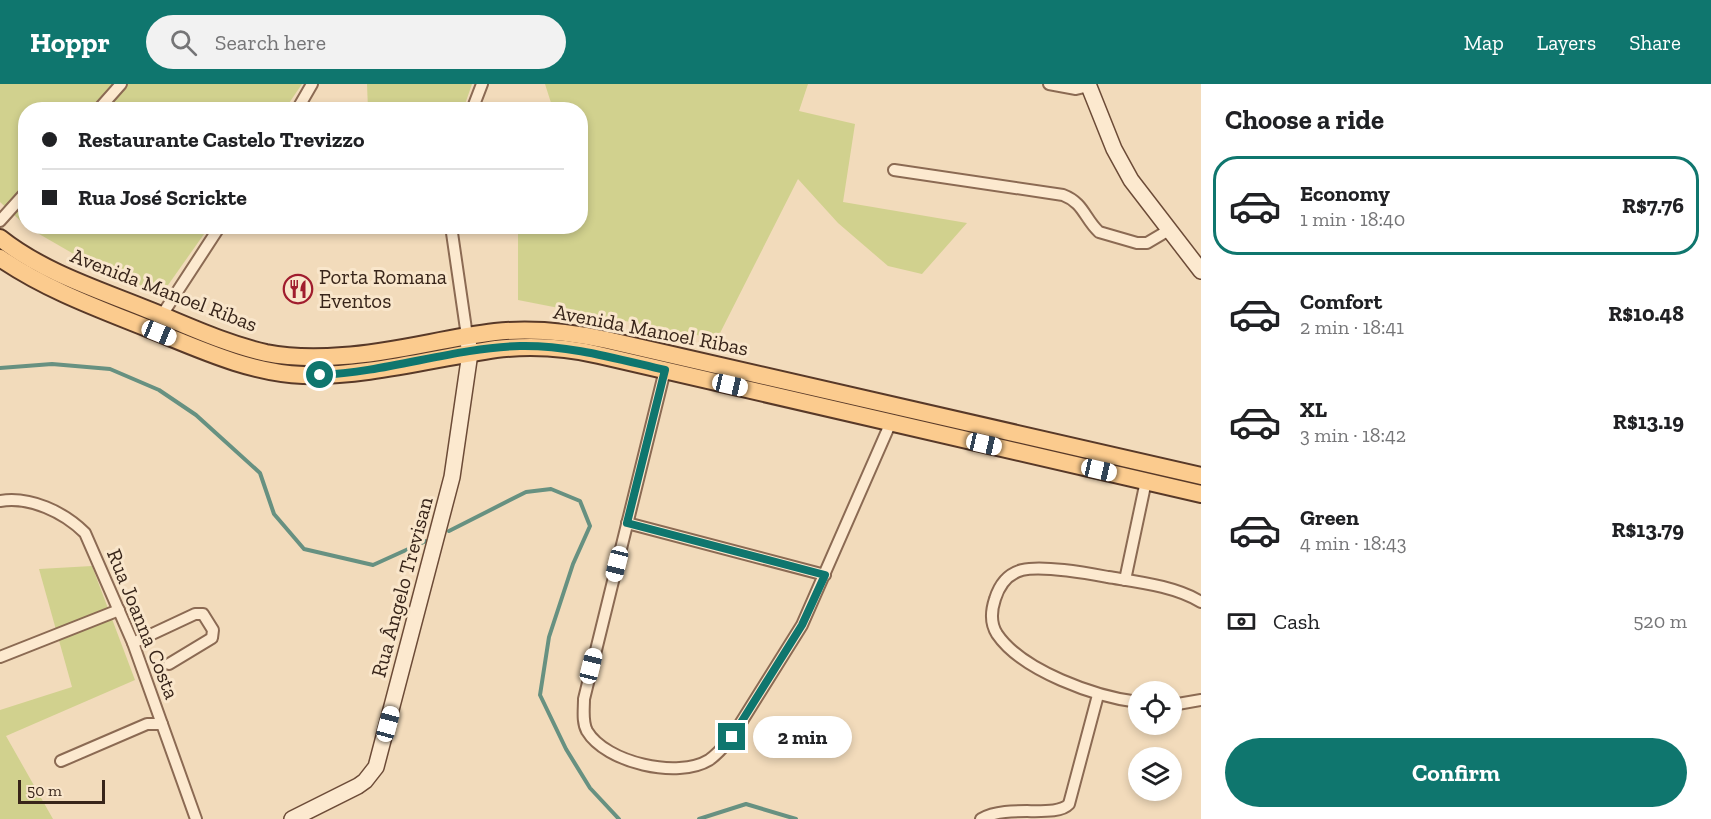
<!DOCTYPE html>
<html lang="en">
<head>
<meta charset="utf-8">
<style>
  :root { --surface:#fff; --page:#f2f2f2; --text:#202124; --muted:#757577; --line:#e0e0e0; --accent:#0f766e }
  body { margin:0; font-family:"Zilla Slab",serif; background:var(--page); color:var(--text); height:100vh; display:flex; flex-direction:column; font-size:22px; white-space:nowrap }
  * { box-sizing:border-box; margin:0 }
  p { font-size:20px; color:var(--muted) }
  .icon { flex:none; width:33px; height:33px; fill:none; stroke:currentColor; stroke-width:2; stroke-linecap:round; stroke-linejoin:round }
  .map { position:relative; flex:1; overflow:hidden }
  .drawer { display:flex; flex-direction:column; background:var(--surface); width:510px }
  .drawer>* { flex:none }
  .hud { position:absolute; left:18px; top:18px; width:570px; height:132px; border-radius:24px; box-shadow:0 3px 9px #0003; display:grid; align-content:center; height:132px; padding:0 24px; background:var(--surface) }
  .buttons { position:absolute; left:1128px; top:597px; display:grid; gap:12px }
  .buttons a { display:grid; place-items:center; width:54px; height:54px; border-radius:50%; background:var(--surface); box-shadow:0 3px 9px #0003; font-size:30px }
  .scale { position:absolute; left:18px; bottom:15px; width:87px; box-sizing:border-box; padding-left:6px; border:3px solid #38251a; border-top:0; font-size:16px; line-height:21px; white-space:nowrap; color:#38251a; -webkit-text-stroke:4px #f9e6cb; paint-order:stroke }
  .end { position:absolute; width:27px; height:27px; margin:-14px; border:8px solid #0f766e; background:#fff; box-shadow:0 0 0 3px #fff }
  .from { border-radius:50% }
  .bubble { position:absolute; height:42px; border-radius:21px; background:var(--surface); box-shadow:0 3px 9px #0003; font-size:20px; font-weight:800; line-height:42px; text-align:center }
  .car { position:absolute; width:18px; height:36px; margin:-18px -9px; border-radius:8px; box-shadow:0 0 4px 2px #0007; background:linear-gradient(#fff 24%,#345 0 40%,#fff 0 76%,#345 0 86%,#fff 0) }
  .hud b { display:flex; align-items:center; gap:21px; height:57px; font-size:22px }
  .hud b+b { border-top:2px solid var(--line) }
  .hud i { width:15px; height:15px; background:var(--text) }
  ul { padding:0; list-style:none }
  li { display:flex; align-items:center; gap:18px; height:99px; margin:0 12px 9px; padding:0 12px; border:3px solid transparent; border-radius:24px }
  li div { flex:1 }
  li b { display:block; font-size:22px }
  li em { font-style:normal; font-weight:800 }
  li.current { border-color:var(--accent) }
  li>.icon { width:54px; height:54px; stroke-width:1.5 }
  h2 { padding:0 24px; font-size:27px; line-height:72px }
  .pay { display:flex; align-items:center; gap:15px; height:66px; padding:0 24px; font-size:22px }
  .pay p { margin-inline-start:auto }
  .cta { display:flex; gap:12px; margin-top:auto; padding:12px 24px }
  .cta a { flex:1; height:69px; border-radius:36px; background:var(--accent); color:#fff; font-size:24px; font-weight:800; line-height:69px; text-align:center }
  header { display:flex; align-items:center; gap:36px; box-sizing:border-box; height:84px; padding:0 30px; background:var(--accent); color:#fff }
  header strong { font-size:28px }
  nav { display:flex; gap:33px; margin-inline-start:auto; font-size:21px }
  .search { width:420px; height:54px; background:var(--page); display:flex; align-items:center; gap:15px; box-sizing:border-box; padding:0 21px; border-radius:33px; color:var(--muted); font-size:22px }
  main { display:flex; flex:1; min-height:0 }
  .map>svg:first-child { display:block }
  .green { fill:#d1d18e }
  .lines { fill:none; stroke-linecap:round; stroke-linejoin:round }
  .stream { stroke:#679181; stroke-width:4 }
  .street-casing { stroke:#8b6a53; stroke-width:14 }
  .secondary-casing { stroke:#6c4b37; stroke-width:18 }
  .primary-casing { stroke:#583928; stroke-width:20 }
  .street { stroke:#fce9cf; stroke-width:10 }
  .secondary { stroke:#fce9cf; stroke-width:15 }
  .primary { stroke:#fbcb8e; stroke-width:16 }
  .route { stroke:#0f766e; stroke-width:8 }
  .labels { text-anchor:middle; stroke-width:6; stroke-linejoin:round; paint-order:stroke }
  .poi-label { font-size:21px; fill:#38251a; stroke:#f9e6cb; text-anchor:start }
  .street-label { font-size:21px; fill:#38251a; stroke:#f9e6cb }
</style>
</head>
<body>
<header>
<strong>Hoppr</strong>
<div class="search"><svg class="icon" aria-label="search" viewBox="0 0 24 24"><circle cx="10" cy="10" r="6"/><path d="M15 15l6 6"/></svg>Search here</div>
<nav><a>Map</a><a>Layers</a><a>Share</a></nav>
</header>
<main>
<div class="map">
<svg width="1201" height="735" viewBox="0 0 1201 735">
  <rect width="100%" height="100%" fill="#f2dbbb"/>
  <g class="green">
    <polygon points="0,0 302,0 285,25 26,26 25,141 0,118"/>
    <polygon points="367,0 472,0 463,26 368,25"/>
    <polygon points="545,0 808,0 799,27 855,40 843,118 967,139 922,190 888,182 838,139 798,95 717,255 518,216 518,148 522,143 580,142 580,26 553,25"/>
    <polygon points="27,143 209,142 209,143 161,211 98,184"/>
    <polygon points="92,482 135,596 6,652 53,735 0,735 0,626 72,603 39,485"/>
  </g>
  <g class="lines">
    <g class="stream">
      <polyline points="0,284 52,280 110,285 159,306 196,331 260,389 274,430 304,465 373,481 426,457"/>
      <polyline points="449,447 526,408 551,405 580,417 590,442 573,480 549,553 540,611 566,665 590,704 619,735"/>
      <polyline points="699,735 746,720 796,735"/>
    </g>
    <g class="street-casing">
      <g id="street">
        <polyline points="1049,0 1076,5 1089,2"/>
        <polyline points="98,26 121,0"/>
        <polyline points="297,26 312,0"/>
        <polyline points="472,26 482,0"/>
        <path d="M894,86L1063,111C1084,119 1084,134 1099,148L1137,159H1147L1169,146"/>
        <polyline points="0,137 26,108"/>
        <polyline points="451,142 467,252"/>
        <polyline points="162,231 220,142"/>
        <path d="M665,286L584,615C584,626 582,638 587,647C606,679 678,695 709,676C718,670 725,661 732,653L802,541L891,338"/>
        <path d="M0,417C30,412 64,428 85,449L133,559L196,735"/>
        <polyline points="627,439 825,491"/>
        <polyline points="1125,496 1146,397"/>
        <polyline points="133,559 195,530 203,530 213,546 212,554 169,580"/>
        <polyline points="0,573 119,526"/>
        <path d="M1138,618C1096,613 1022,587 997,550C990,539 991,527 995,515C999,502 1007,490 1022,486C1043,481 1086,489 1108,493C1138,498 1175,502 1201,518"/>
        <polyline points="1172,621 1201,616"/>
        <polyline points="61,677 147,640 162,640"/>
        <path d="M981,735C1009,719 1055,735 1069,720L1098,611"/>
      </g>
    </g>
    <g class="secondary-casing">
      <g id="secondary">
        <polyline points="1088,0 1114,65 1131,96 1201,187"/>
        <polyline points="292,735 358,702 365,697 376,683 452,393 470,269 467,252"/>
      </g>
    </g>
    <g class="primary-casing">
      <g id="primary">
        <path d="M0,154C44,189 100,206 151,227C188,242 226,260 266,269C291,274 317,274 343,272C394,269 444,254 495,248C533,244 570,248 607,256L1201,392"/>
        <path d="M0,174C45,205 97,224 147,244C197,264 249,289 303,291C365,293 434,274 496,265C532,261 565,263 599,271L1201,410"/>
      </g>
    </g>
    <use href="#street" class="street"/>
    <use href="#secondary" class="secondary"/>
    <use href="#primary" class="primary"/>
  </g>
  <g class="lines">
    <path class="route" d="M320,291C388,288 453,264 520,262C570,261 617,275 665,286L627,439L825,491L802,541L732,653"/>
  </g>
  <defs>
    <g id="restaurant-ring" transform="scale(1.5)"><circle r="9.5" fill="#f9e6cb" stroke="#a01d2e" stroke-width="1.5"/><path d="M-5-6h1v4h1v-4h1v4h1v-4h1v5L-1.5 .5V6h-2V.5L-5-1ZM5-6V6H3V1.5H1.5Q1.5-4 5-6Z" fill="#a01d2e"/></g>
  </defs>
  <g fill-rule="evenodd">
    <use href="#restaurant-ring" x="298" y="205"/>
  </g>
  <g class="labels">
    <g class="poi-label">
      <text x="319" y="200">Porta Romana<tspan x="319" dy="24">Eventos</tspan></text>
    </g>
    <g class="street-label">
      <text transform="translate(164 206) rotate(21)" y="7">Avenida Manoel Ribas</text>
      <text transform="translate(651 246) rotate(11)" y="7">Avenida Manoel Ribas</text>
      <text transform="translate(402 503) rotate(-75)" y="7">Rua Ângelo Trevisan</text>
      <text transform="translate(143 540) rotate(68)" y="7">Rua Joanna Costa</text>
    </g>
  </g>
</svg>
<div class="buttons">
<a><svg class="icon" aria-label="locate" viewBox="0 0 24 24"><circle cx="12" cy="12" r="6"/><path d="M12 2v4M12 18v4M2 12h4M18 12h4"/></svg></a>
<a><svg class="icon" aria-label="layers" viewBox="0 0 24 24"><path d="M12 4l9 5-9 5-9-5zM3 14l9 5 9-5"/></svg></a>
</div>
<div class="scale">50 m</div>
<i class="end from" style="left:320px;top:291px"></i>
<i class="end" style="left:732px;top:653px"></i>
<div class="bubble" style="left:753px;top:632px;width:99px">2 min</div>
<i class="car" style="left:159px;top:249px;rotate:112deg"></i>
<i class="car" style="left:730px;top:301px;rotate:103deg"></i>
<i class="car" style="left:984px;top:360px;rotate:103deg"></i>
<i class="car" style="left:1099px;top:386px;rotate:103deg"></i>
<i class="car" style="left:617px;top:480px;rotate:194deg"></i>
<i class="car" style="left:591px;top:582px;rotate:14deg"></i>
<i class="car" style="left:388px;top:640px;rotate:15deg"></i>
<div class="hud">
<b><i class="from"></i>Restaurante Castelo Trevizzo</b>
<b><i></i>Rua José Scrickte</b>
</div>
</div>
<section class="drawer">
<h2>Choose a ride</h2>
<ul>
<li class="current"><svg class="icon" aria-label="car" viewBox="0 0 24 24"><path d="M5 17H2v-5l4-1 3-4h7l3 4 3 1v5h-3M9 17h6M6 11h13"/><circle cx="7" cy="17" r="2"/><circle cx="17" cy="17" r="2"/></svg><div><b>Economy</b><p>1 min · 18:40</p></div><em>R$7.76</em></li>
<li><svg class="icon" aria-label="car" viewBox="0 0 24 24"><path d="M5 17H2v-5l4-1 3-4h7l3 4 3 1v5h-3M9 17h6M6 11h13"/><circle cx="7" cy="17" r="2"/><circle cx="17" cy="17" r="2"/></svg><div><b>Comfort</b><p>2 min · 18:41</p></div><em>R$10.48</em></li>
<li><svg class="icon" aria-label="car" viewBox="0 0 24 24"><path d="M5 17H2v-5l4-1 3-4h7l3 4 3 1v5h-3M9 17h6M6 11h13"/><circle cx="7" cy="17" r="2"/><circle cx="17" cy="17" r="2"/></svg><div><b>XL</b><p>3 min · 18:42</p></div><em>R$13.19</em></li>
<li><svg class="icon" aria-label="car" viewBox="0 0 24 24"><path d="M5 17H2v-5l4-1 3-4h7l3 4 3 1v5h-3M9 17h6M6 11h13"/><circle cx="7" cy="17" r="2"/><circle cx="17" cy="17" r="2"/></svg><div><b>Green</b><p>4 min · 18:43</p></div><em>R$13.79</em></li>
</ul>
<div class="pay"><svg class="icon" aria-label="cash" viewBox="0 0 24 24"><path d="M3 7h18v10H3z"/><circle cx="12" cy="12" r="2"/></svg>Cash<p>520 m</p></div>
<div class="cta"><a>Confirm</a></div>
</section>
</main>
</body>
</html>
